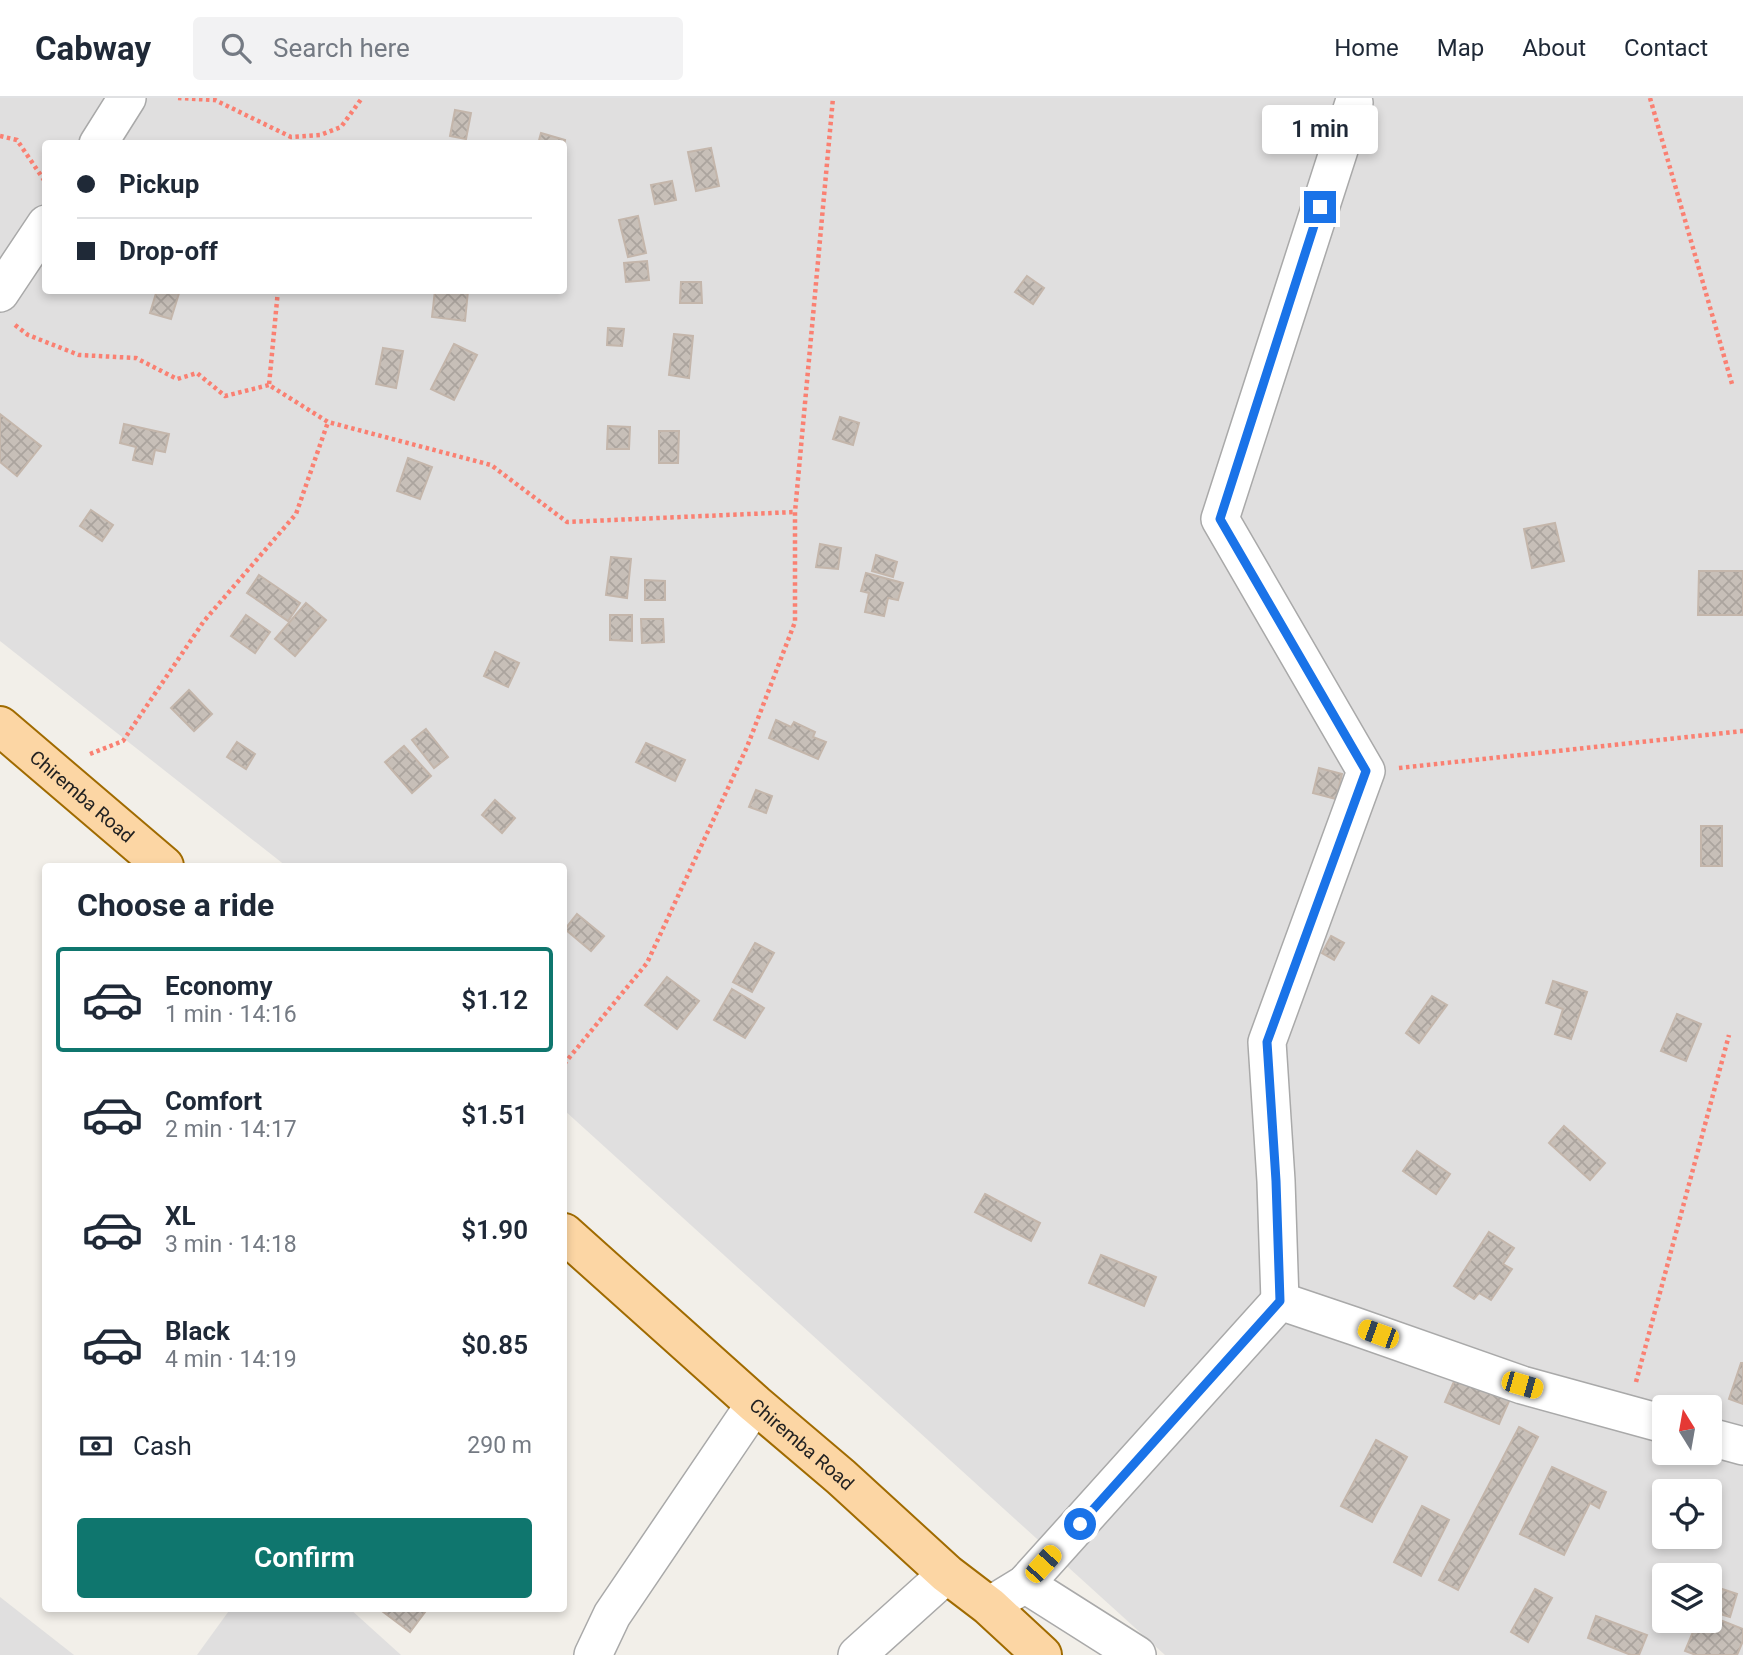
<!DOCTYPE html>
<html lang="en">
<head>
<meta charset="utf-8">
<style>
  :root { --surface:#fff; --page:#f2f2f3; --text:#1f2937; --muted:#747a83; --line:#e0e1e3; --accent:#0f766e }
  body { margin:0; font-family:Roboto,sans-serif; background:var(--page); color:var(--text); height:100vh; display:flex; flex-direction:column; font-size:26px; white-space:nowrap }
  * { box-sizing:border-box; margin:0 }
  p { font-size:23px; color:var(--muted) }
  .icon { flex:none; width:38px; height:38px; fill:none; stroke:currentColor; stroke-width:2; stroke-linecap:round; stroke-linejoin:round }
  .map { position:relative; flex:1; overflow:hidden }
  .drawer { position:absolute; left:42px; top:765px; width:525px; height:749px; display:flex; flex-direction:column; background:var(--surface); border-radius:7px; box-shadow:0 4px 10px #0003 }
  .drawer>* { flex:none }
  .guide { position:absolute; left:42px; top:42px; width:525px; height:154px; border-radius:7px; box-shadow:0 4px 10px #0003; display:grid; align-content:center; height:154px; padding:0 35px; background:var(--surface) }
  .needle { width:46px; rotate:349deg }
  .tools { position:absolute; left:1652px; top:1297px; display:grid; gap:14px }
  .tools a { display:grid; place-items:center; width:70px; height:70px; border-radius:7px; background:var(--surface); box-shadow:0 4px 10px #0003; font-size:35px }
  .end { position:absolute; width:32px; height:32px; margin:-16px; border:9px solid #1a73e8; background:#fff; box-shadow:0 0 0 4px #fff }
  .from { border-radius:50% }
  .bubble { position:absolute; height:49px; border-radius:7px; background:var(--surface); box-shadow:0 4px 10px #0003; font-size:23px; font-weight:600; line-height:49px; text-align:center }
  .car { position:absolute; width:21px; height:42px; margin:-21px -10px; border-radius:9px; box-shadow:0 0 5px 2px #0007; background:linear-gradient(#f5c518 24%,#345 0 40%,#f5c518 0 76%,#345 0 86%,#f5c518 0) }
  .guide b { display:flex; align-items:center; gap:24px; height:66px; font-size:26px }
  .guide b+b { border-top:2px solid var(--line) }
  .guide i { width:18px; height:18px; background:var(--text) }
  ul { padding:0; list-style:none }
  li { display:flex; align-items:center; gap:21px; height:105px; margin:0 14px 10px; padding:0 21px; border:4px solid transparent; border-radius:7px }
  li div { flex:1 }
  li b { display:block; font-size:26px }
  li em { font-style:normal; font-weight:600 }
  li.current { border-color:var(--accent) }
  li>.icon { width:63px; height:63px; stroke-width:1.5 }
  h2 { padding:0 35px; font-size:32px; line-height:84px }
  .pay { display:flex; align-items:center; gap:18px; height:77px; padding:0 35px; font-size:26px }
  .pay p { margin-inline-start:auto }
  .primary-button { display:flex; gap:14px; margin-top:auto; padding:14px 35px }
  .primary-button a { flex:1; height:80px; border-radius:7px; background:var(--accent); color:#fff; font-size:28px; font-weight:600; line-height:80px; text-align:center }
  header { display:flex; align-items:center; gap:42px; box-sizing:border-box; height:98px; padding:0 35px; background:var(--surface); border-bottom:2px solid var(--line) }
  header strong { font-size:33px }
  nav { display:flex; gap:38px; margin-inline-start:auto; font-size:24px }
  .search { width:490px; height:63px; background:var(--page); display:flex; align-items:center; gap:18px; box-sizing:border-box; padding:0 24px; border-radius:7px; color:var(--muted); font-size:26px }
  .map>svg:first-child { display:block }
  .residential { fill:#e0dfdf; fill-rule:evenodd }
  .building { fill:url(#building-cross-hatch); stroke:#c4b6ab; stroke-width:2 }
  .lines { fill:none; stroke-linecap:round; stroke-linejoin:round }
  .minor-casing { stroke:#a9a9a9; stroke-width:40 }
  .major-casing { stroke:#a06b00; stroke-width:42 }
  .path { stroke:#fa8072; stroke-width:4.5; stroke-dasharray:3.5 3.5; stroke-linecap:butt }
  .minor { stroke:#fff; stroke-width:37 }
  .major { stroke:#fcd6a4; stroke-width:38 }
  .route { stroke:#1a73e8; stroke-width:9 }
  .labels { text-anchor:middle; stroke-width:7; stroke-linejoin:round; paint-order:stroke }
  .street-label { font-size:19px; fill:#222; stroke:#fff }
</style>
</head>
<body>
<header>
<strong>Cabway</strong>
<div class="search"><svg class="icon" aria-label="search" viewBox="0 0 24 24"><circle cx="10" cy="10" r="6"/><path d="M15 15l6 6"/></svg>Search here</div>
<nav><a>Home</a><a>Map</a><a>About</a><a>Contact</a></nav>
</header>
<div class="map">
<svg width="1743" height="1557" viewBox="0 0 1743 1557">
  <defs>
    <pattern id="building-cross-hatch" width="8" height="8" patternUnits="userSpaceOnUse" patternTransform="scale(1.75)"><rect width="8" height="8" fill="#c7bfb8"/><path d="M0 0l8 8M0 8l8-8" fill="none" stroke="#aba49e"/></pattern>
  </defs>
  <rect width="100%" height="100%" fill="#f2efe9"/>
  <g class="residential">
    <path d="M0,0H1743V1557H1165L564,1012V768H286L0,543ZM46,46H564V192H46ZM1664,1309H1710V1354H1664ZM1664,1393H1710V1438H1664ZM1664,1477H1710V1522H1664Z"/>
    <polygon points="0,1499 74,1557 0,1557"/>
    <polygon points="231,1510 349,1510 401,1557 197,1557"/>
  </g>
  <g class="building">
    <polygon points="455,12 471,15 466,41 450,38"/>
    <polygon points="541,35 565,42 564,48 564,46 538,46"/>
    <polygon points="711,50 719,88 696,93 688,54"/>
    <polygon points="672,83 676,102 655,106 651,87"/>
    <polygon points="638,118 646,155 628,159 619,122"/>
    <polygon points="647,163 649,182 626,184 624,165"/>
    <polygon points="1027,178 1044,190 1033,206 1015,194"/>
    <polygon points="681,184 701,184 702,205 680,205"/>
    <polygon points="157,192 180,192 171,221 150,215"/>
    <polygon points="435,192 468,193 465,223 432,219"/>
    <polygon points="608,230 624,231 622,248 607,247"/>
    <polygon points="674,236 693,238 689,280 669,277"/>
    <polygon points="454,246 477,257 454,302 431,291"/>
    <polygon points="383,250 403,253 396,290 376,286"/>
    <polygon points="0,316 41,348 17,378 0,364"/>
    <polygon points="840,319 859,325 853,347 833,341"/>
    <polygon points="124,326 169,336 165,354 155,352 152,366 133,362 136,349 120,345"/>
    <polygon points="608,328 630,329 629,351 607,351"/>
    <polygon points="659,333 679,333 678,365 659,365"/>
    <polygon points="408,360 432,369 420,401 397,393"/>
    <polygon points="91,412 113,427 102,443 80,428"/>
    <polygon points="1555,425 1564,463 1532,470 1524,431"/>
    <polygon points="820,446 841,450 838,471 816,469"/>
    <polygon points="876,457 897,464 893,479 872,473"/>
    <polygon points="611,459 631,461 627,500 606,497"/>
    <polygon points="1699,473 1743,473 1743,517 1698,517"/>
    <polygon points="866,475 903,485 898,502 888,500 884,518 865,514 869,495 861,493"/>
    <polygon points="259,477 300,505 288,523 247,495"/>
    <polygon points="645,482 665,483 665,502 645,502"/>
    <polygon points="306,505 326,522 295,558 275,541"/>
    <polygon points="246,517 270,534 255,555 231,538"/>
    <polygon points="610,517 632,517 632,543 610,542"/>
    <polygon points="641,521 663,521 664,544 642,545"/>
    <polygon points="495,554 519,565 508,589 484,578"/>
    <polygon points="189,592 212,616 194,633 171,610"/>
    <polygon points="776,622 791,629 794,624 815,634 813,639 826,644 818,661 769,640"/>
    <polygon points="426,631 448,659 434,670 412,642"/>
    <polygon points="237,644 255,656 246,671 227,659"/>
    <polygon points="646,645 685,662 675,683 636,664"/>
    <polygon points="404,648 431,678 412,695 385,664"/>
    <polygon points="1319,670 1342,676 1336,701 1313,695"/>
    <polygon points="756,692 772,698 766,715 749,709"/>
    <polygon points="495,702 515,720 502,735 482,717"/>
    <rect x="1701" y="728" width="21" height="40"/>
    <polygon points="577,816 604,838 591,853 565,831"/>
    <polygon points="1331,838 1344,845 1334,862 1322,855"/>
    <polygon points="755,845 774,855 752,894 733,884"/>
    <polygon points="667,879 699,903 677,931 645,907"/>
    <polygon points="1553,883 1587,894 1571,941 1555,936 1563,911 1546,905"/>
    <polygon points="732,891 764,910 745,940 714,922"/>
    <polygon points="1432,898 1447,907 1419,945 1406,935"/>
    <polygon points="1677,916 1701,926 1686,963 1661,953"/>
    <polygon points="1564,1028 1605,1065 1590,1082 1549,1045"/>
    <polygon points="1417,1053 1450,1076 1436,1096 1403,1073"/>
    <polygon points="985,1096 1040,1125 1031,1143 975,1114"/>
    <polygon points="1489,1134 1514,1150 1503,1166 1512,1171 1491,1202 1479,1195 1474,1201 1454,1188"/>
    <polygon points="1101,1157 1156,1179 1144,1208 1089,1185"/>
    <polygon points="1741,1265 1743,1265 1743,1306 1729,1301"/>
    <polygon points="1456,1279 1510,1301 1499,1326 1445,1304"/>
    <polygon points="1519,1329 1538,1339 1458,1492 1439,1482"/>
    <polygon points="1376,1342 1407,1359 1372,1424 1341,1408"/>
    <polygon points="1552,1369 1606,1394 1599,1410 1590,1405 1564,1457 1520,1436"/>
    <polygon points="1422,1408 1449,1422 1421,1478 1394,1464"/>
    <polygon points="1710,1487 1737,1496 1730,1519 1710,1513"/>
    <polygon points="1535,1491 1552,1500 1528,1544 1511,1534"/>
    <polygon points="378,1510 428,1510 410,1534"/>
    <polygon points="1596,1518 1647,1537 1639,1557 1631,1557 1588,1540"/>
    <polygon points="1710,1518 1743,1531 1743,1543 1737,1557 1696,1557 1685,1553 1698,1522 1710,1522"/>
  </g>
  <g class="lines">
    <g class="minor-casing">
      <g id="minor">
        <polyline points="98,46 127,0"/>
        <polyline points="0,195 46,126"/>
        <polyline points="1280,1203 1276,1083 1267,944 1366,673 1220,421 1354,5"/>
        <polyline points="1710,1339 1743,1348"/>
        <polyline points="1025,1486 1137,1557"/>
        <polyline points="989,1508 1025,1486 1280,1203 1354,1228 1522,1287 1664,1326"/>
        <polyline points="593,1557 612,1517 755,1306"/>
        <polyline points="857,1557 947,1476"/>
      </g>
    </g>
    <g class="major-casing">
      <g id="major">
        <path id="s1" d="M0,628L164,768"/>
        <path id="s2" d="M564,1135L755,1306L841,1379L947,1476L989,1508L1042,1557"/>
      </g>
    </g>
    <g class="path">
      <polyline points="178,0 215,2 291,39 320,37 341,29 362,0"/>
      <polyline points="1650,0 1732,286"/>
      <polyline points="0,38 17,42 46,85"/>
      <polyline points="278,192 269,287 328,324 491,367 567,424 795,414"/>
      <polyline points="15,227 28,237 79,257 136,260 177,281 197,275 225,298 269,287"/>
      <polyline points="90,656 123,643 204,523 296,416 328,324"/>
      <polyline points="1399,670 1743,633"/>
      <polyline points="564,966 647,865 747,649 795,524 795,414 833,0"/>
      <polyline points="1636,1284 1729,937"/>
    </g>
    <use href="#minor" class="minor"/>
    <use href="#major" class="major"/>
  </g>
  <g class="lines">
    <polyline class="route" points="1080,1426 1280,1203 1276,1083 1267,944 1366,673 1220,421 1320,109"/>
  </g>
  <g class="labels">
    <g class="street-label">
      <text dy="7" stroke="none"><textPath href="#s1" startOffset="108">Chiremba Road</textPath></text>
      <text dy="7" stroke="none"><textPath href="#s2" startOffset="318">Chiremba Road</textPath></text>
    </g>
  </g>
</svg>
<div class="tools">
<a><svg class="needle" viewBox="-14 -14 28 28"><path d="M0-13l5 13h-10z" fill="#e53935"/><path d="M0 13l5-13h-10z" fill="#747a83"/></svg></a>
<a><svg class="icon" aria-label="locate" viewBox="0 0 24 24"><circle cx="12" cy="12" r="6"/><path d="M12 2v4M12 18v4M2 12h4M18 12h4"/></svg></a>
<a><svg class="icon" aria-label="layers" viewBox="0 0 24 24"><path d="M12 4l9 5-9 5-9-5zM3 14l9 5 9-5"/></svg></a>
</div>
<i class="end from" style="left:1080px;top:1426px"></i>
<i class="end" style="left:1320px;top:109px"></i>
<div class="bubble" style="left:1262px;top:7px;width:116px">1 min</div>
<i class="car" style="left:1378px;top:1236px;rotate:290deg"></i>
<i class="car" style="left:1522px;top:1287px;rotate:106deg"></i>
<i class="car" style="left:1043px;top:1466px;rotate:42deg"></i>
<div class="guide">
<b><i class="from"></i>Pickup</b>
<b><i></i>Drop-off</b>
</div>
<section class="drawer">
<h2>Choose a ride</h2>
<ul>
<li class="current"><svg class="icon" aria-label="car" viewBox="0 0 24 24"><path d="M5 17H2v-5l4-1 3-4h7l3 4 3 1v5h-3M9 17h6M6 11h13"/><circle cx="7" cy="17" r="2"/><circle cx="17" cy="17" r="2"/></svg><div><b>Economy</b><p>1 min · 14:16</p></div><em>$1.12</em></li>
<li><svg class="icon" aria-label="car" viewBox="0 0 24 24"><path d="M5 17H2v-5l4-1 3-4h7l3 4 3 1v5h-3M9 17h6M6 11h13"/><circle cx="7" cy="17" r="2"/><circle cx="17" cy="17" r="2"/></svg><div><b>Comfort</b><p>2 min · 14:17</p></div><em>$1.51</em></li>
<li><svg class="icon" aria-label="car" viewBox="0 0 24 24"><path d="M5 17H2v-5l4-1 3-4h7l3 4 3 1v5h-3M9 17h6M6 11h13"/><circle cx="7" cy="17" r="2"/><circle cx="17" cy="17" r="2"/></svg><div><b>XL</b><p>3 min · 14:18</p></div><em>$1.90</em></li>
<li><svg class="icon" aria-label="car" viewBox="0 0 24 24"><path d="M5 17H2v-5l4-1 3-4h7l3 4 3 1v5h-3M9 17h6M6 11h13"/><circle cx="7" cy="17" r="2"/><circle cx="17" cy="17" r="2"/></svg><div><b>Black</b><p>4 min · 14:19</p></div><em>$0.85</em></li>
</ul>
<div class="pay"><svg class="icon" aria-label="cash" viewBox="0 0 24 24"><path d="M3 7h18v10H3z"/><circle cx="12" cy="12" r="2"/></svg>Cash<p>290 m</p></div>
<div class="primary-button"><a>Confirm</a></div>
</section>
</div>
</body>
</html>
